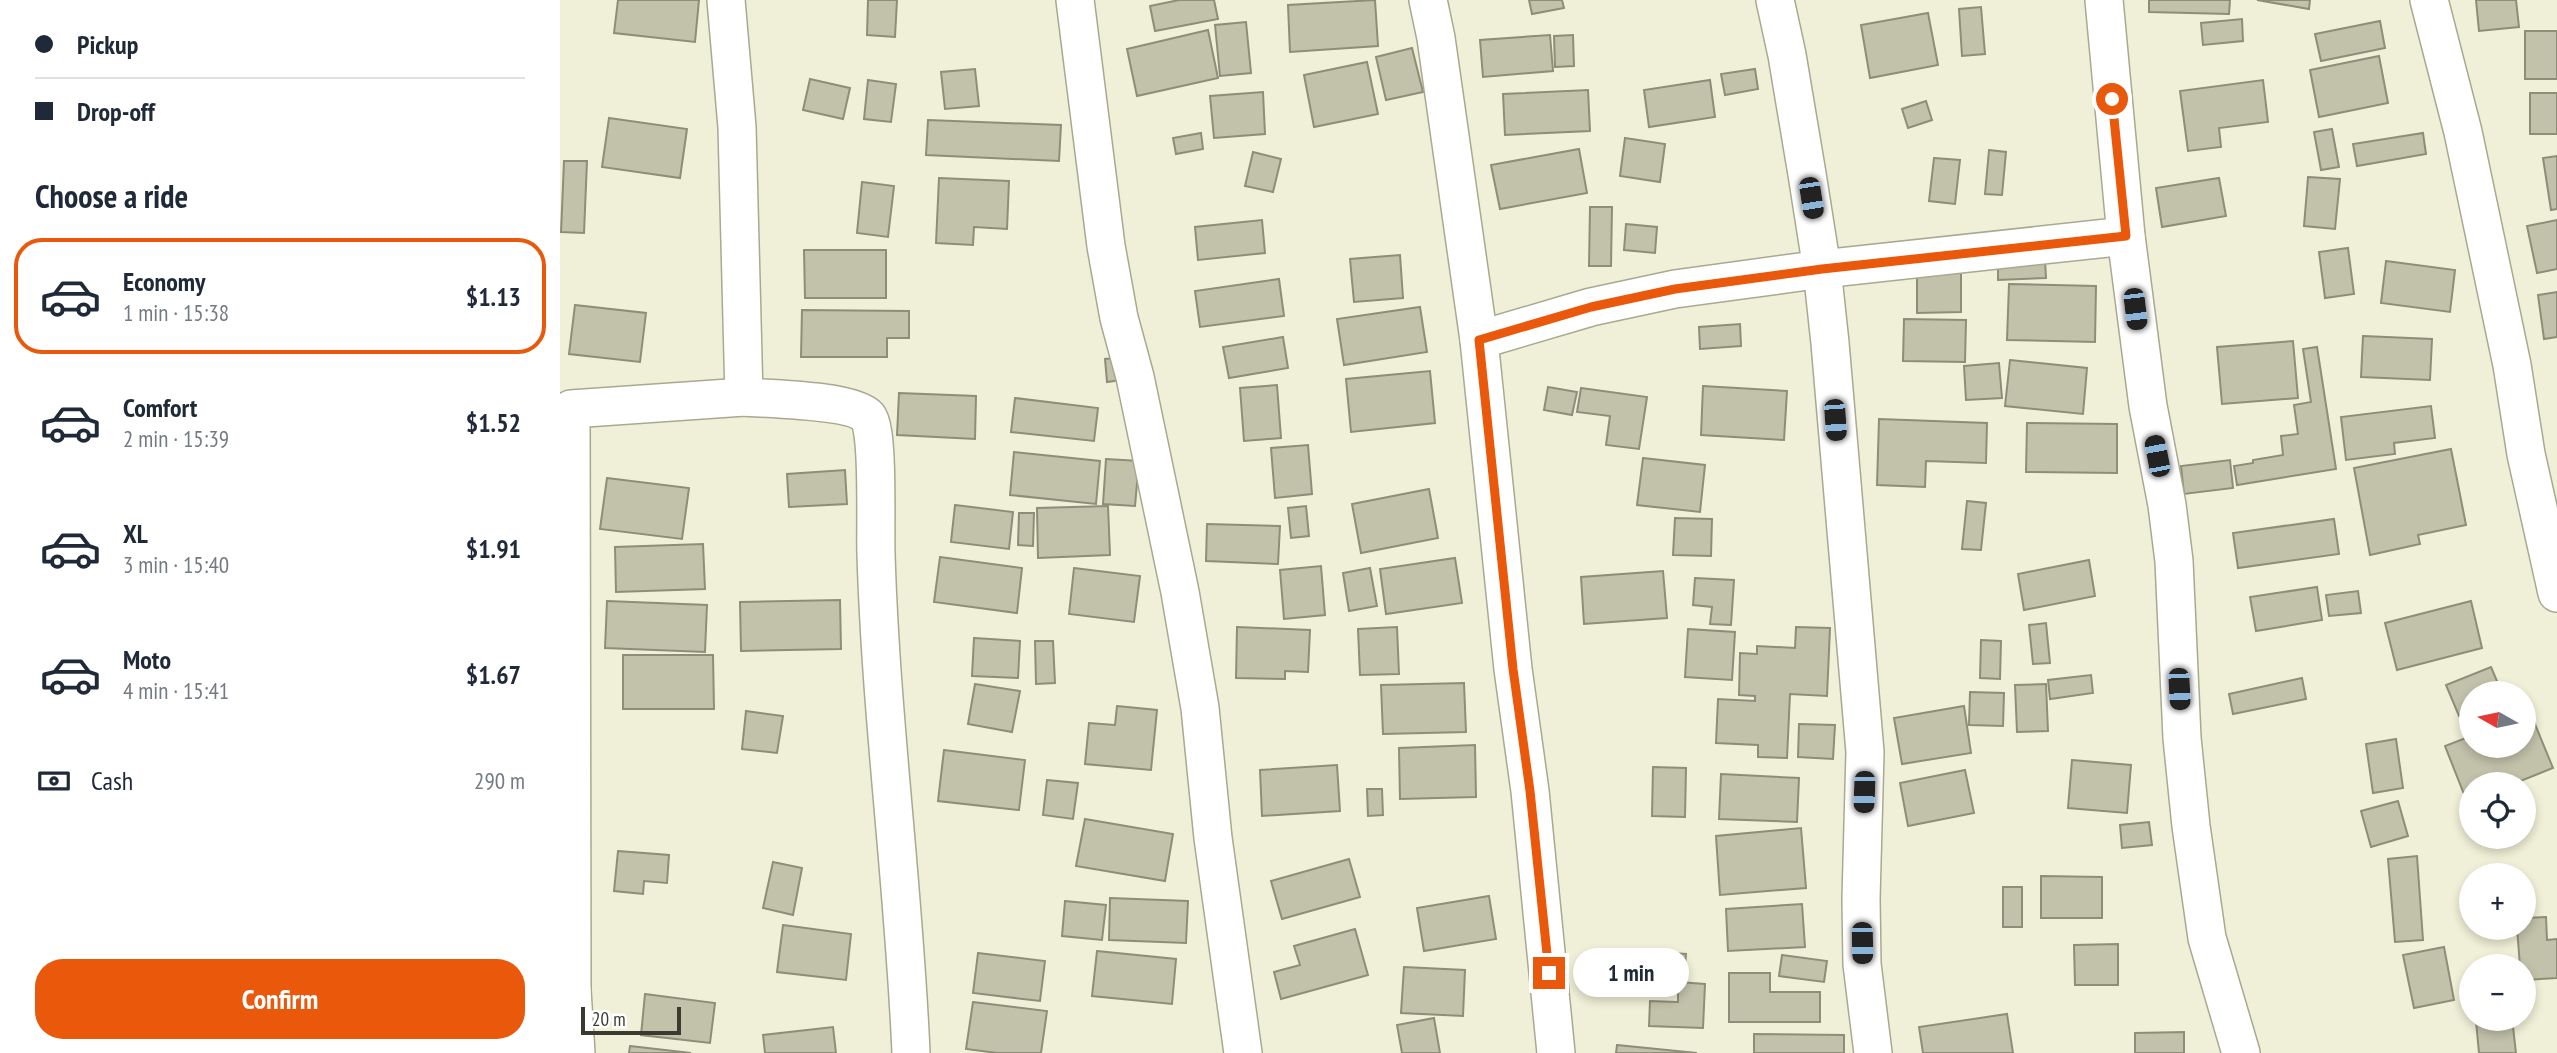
<!DOCTYPE html>
<html lang="en">
<head>
<meta charset="utf-8">
<style>
  :root { --surface:#fff; --page:#f6f6f7; --text:#1f2937; --muted:#747a83; --line:#e0e1e3; --accent:#ea580c }
  body { margin:0; font-family:"PT Sans Narrow",sans-serif; background:var(--page); color:var(--text); height:100vh; display:flex; flex-direction:column; font-size:26px; white-space:nowrap }
  * { box-sizing:border-box; margin:0 }
  p { font-size:23px; color:var(--muted) }
  .icon { flex:none; width:38px; height:38px; fill:none; stroke:currentColor; stroke-width:2; stroke-linecap:round; stroke-linejoin:round }
  .map { position:relative; flex:1; overflow:hidden }
  .drawer { display:flex; flex-direction:column; background:var(--surface); width:560px }
  .drawer>* { flex:none }
  .guide { display:grid; align-content:center; height:154px; padding:0 35px; background:var(--surface) }
  .needle { width:46px; rotate:279deg }
  .fabs { position:absolute; left:1899px; top:681px; display:grid; gap:14px }
  .fabs a { display:grid; place-items:center; width:77px; height:77px; border-radius:50%; background:var(--surface); box-shadow:0 4px 10px #0003; font-size:35px }
  .scale { position:absolute; left:21px; bottom:18px; width:100px; box-sizing:border-box; padding-left:7px; border:4px solid #3a3a31; border-top:0; font-size:19px; line-height:24px; white-space:nowrap; color:#3a3a31; -webkit-text-stroke:5px #fff; paint-order:stroke }
  .end { position:absolute; width:32px; height:32px; margin:-16px; border:9px solid #ea580c; background:#fff; box-shadow:0 0 0 4px #fff }
  .from { border-radius:50% }
  .bubble { position:absolute; height:49px; border-radius:24px; background:var(--surface); box-shadow:0 4px 10px #0003; font-size:23px; font-weight:600; line-height:49px; text-align:center }
  .car { position:absolute; width:21px; height:42px; margin:-21px -10px; border-radius:9px; box-shadow:0 0 5px 2px #0007; background:linear-gradient(#222 24%,#8ab4d8 0 40%,#222 0 76%,#8ab4d8 0 86%,#222 0) }
  .guide b { display:flex; align-items:center; gap:24px; height:66px; font-size:26px }
  .guide b+b { border-top:2px solid var(--line) }
  .guide i { width:18px; height:18px; background:var(--text) }
  ul { padding:0; list-style:none }
  li { display:flex; align-items:center; gap:21px; height:116px; margin:0 14px 10px; padding:0 21px; border:4px solid transparent; border-radius:28px }
  li div { flex:1 }
  li b { display:block; font-size:26px }
  li em { font-style:normal; font-weight:600 }
  li.current { border-color:var(--accent) }
  li>.icon { width:63px; height:63px; stroke-width:1.5 }
  h2 { padding:0 35px; font-size:32px; line-height:84px }
  .pay { display:flex; align-items:center; gap:18px; height:77px; padding:0 35px; font-size:26px }
  .pay p { margin-inline-start:auto }
  .button { display:flex; gap:14px; margin-top:auto; padding:14px 35px }
  .button a { flex:1; height:80px; border-radius:28px; background:var(--accent); color:#fff; font-size:28px; font-weight:600; line-height:80px; text-align:center }
  main { display:flex; flex:1; min-height:0 }
  .map>svg:first-child { display:block }
  .building { fill:#c2c2ab; stroke:#8e8e78; stroke-width:2 }
  .lines { fill:none; stroke-linecap:round; stroke-linejoin:round }
  .street-casing { stroke:#a9a992; stroke-width:40 }
  .street { stroke:#fff; stroke-width:37 }
  .route { stroke:#ea580c; stroke-width:9 }
</style>
</head>
<body>
<main>
<section class="drawer">
<div class="guide">
<b><i class="from"></i>Pickup</b>
<b><i></i>Drop-off</b>
</div>
<h2>Choose a ride</h2>
<ul>
<li class="current"><svg class="icon" aria-label="car" viewBox="0 0 24 24"><path d="M5 17H2v-5l4-1 3-4h7l3 4 3 1v5h-3M9 17h6M6 11h13"/><circle cx="7" cy="17" r="2"/><circle cx="17" cy="17" r="2"/></svg><div><b>Economy</b><p>1 min · 15:38</p></div><em>$1.13</em></li>
<li><svg class="icon" aria-label="car" viewBox="0 0 24 24"><path d="M5 17H2v-5l4-1 3-4h7l3 4 3 1v5h-3M9 17h6M6 11h13"/><circle cx="7" cy="17" r="2"/><circle cx="17" cy="17" r="2"/></svg><div><b>Comfort</b><p>2 min · 15:39</p></div><em>$1.52</em></li>
<li><svg class="icon" aria-label="car" viewBox="0 0 24 24"><path d="M5 17H2v-5l4-1 3-4h7l3 4 3 1v5h-3M9 17h6M6 11h13"/><circle cx="7" cy="17" r="2"/><circle cx="17" cy="17" r="2"/></svg><div><b>XL</b><p>3 min · 15:40</p></div><em>$1.91</em></li>
<li><svg class="icon" aria-label="car" viewBox="0 0 24 24"><path d="M5 17H2v-5l4-1 3-4h7l3 4 3 1v5h-3M9 17h6M6 11h13"/><circle cx="7" cy="17" r="2"/><circle cx="17" cy="17" r="2"/></svg><div><b>Moto</b><p>4 min · 15:41</p></div><em>$1.67</em></li>
</ul>
<div class="pay"><svg class="icon" aria-label="cash" viewBox="0 0 24 24"><path d="M3 7h18v10H3z"/><circle cx="12" cy="12" r="2"/></svg>Cash<p>290 m</p></div>
<div class="button"><a>Confirm</a></div>
</section>
<div class="map">
<svg width="1997" height="1053" viewBox="0 0 1997 1053">
  <rect width="100%" height="100%" fill="#f0f0d8"/>
  <g class="building">
    <polygon points="58,0 139,0 135,42 54,33"/>
    <polygon points="308,0 337,0 335,37 307,35"/>
    <polygon points="619,0 654,0 658,19 595,31 590,6"/>
    <polygon points="815,0 818,46 730,52 728,5"/>
    <polygon points="969,0 1002,0 1004,8 972,14"/>
    <polygon points="1589,0 1670,0 1669,14 1589,12"/>
    <polygon points="1697,0 1750,0 1749,9"/>
    <polygon points="1916,0 1956,0 1959,27 1919,31"/>
    <polygon points="1421,7 1425,54 1402,56 1399,9"/>
    <polygon points="1368,13 1378,65 1310,78 1301,25"/>
    <polygon points="1682,19 1683,41 1643,45 1641,23"/>
    <polygon points="1820,21 1825,48 1761,61 1755,34"/>
    <polygon points="686,22 691,73 660,76 655,25"/>
    <polygon points="648,30 658,78 577,96 567,49"/>
    <rect x="1965" y="31" width="32" height="48"/>
    <polygon points="990,35 993,71 923,77 920,40"/>
    <polygon points="1013,35 1014,66 995,67 994,36"/>
    <polygon points="852,48 863,92 826,100 816,57"/>
    <polygon points="1819,56 1828,103 1759,117 1750,70"/>
    <polygon points="807,62 818,114 754,127 744,75"/>
    <polygon points="415,69 419,106 385,109 381,72"/>
    <polygon points="1195,69 1198,89 1165,95 1161,74"/>
    <polygon points="250,79 290,88 283,119 243,110"/>
    <polygon points="308,80 336,84 331,122 304,119"/>
    <polygon points="1150,80 1155,117 1089,127 1084,90"/>
    <polygon points="1703,80 1708,122 1659,128 1661,147 1628,151 1620,91"/>
    <polygon points="1028,90 1030,131 945,135 943,94"/>
    <polygon points="703,92 705,134 654,138 650,96"/>
    <rect x="1970" y="93" width="27" height="41"/>
    <polygon points="1366,101 1372,120 1348,128 1342,109"/>
    <polygon points="49,118 127,129 120,178 42,167"/>
    <polygon points="368,120 501,125 499,161 366,155"/>
    <polygon points="1772,129 1779,167 1761,170 1754,132"/>
    <polygon points="641,133 643,149 616,154 613,138"/>
    <polygon points="1863,133 1866,154 1797,166 1793,144"/>
    <polygon points="1065,138 1105,144 1100,182 1060,176"/>
    <polygon points="1019,149 1027,193 940,209 931,165"/>
    <polygon points="1429,150 1446,152 1442,195 1425,194"/>
    <polygon points="693,152 721,159 713,192 685,186"/>
    <polygon points="1997,156 1997,209 1991,210 1983,158"/>
    <polygon points="1374,158 1400,160 1395,204 1369,201"/>
    <polygon points="4,161 27,161 24,233 1,232"/>
    <polygon points="1748,177 1780,179 1775,229 1744,226"/>
    <polygon points="379,178 449,181 447,229 414,227 413,245 376,243"/>
    <polygon points="1659,178 1666,216 1602,227 1596,188"/>
    <polygon points="302,182 334,186 328,237 297,233"/>
    <polygon points="1030,207 1052,207 1051,266 1029,266"/>
    <polygon points="702,220 705,253 638,260 635,227"/>
    <polygon points="1997,220 1997,269 1977,273 1967,226"/>
    <polygon points="1066,224 1097,227 1095,253 1064,250"/>
    <polygon points="1788,248 1794,294 1765,298 1759,252"/>
    <polygon points="244,250 326,250 326,298 245,298"/>
    <polygon points="840,255 843,298 794,302 790,259"/>
    <polygon points="1485,260 1486,278 1438,280 1438,261"/>
    <polygon points="1826,261 1895,270 1890,312 1821,303"/>
    <polygon points="1357,272 1401,272 1401,312 1357,313"/>
    <polygon points="719,279 724,316 640,327 635,291"/>
    <polygon points="1449,284 1536,286 1535,342 1447,340"/>
    <polygon points="1997,292 1997,337 1984,339 1978,295"/>
    <polygon points="15,305 86,313 80,362 9,354"/>
    <polygon points="860,307 867,352 784,365 777,319"/>
    <polygon points="242,310 349,311 349,338 327,338 327,357 241,357"/>
    <polygon points="1344,319 1406,320 1405,362 1343,361"/>
    <polygon points="1180,324 1181,346 1140,349 1139,327"/>
    <polygon points="1803,336 1872,339 1870,380 1801,377"/>
    <polygon points="723,337 728,368 669,378 663,347"/>
    <polygon points="1733,341 1738,398 1662,404 1657,347"/>
    <polygon points="1757,347 1776,469 1677,485 1674,466 1693,463 1693,460 1723,455 1721,436 1738,434 1734,405 1751,402 1743,349"/>
    <polygon points="566,357 568,379 547,382 545,359"/>
    <polygon points="1450,360 1527,368 1523,414 1445,406"/>
    <polygon points="1439,363 1442,398 1406,400 1404,366"/>
    <polygon points="870,371 875,423 791,432 786,379"/>
    <polygon points="717,385 721,438 684,441 680,388"/>
    <polygon points="1143,386 1227,391 1224,440 1141,435"/>
    <polygon points="988,387 1017,392 1012,415 984,410"/>
    <polygon points="1021,388 1087,397 1079,449 1046,445 1050,416 1017,412"/>
    <polygon points="339,393 416,396 415,439 337,435"/>
    <polygon points="455,398 538,408 534,441 451,432"/>
    <polygon points="1871,406 1875,438 1834,443 1835,454 1786,460 1781,417"/>
    <polygon points="1319,419 1427,423 1426,463 1366,461 1365,487 1317,485"/>
    <polygon points="1467,423 1557,424 1557,473 1466,472"/>
    <polygon points="748,445 752,494 715,498 711,448"/>
    <polygon points="1891,449 1906,525 1858,535 1860,544 1810,555 1794,468"/>
    <polygon points="454,452 540,461 536,504 450,495"/>
    <polygon points="1083,458 1145,465 1140,512 1077,505"/>
    <polygon points="546,459 579,461 575,506 543,504"/>
    <polygon points="1670,460 1673,488 1624,494 1621,466"/>
    <polygon points="285,470 287,504 229,507 227,474"/>
    <polygon points="47,478 129,488 122,539 40,529"/>
    <polygon points="869,489 878,538 801,553 792,504"/>
    <polygon points="1407,501 1426,503 1421,550 1402,549"/>
    <polygon points="395,505 453,512 449,549 391,542"/>
    <polygon points="548,506 550,555 478,558 477,508"/>
    <polygon points="746,506 749,536 731,538 728,508"/>
    <polygon points="459,513 474,513 473,546 458,545"/>
    <polygon points="1115,518 1152,519 1151,556 1113,555"/>
    <polygon points="1774,519 1779,554 1678,568 1673,533"/>
    <polygon points="647,524 720,526 718,564 646,561"/>
    <polygon points="143,544 145,589 56,592 55,547"/>
    <polygon points="380,557 462,568 457,613 374,602"/>
    <polygon points="895,558 902,603 826,614 820,569"/>
    <polygon points="1529,560 1535,596 1464,610 1458,574"/>
    <polygon points="761,566 765,615 724,619 720,570"/>
    <polygon points="514,568 580,576 574,622 509,614"/>
    <polygon points="810,568 817,606 789,611 783,573"/>
    <polygon points="1103,571 1107,618 1024,624 1021,577"/>
    <polygon points="1135,578 1174,580 1171,625 1150,624 1152,607 1133,605"/>
    <polygon points="1757,587 1762,620 1696,631 1690,597"/>
    <polygon points="1798,591 1801,613 1769,616 1766,595"/>
    <polygon points="280,600 281,649 181,651 180,602"/>
    <polygon points="47,601 147,605 145,652 45,648"/>
    <polygon points="1911,601 1922,648 1837,670 1825,623"/>
    <polygon points="1486,623 1490,663 1473,664 1469,625"/>
    <polygon points="677,627 750,630 748,672 725,671 725,679 676,678"/>
    <polygon points="837,627 839,674 800,675 798,629"/>
    <polygon points="1236,627 1270,628 1267,696 1230,694 1227,758 1198,757 1198,745 1156,743 1158,699 1195,701 1195,696 1179,695 1180,653 1197,654 1197,646 1235,648"/>
    <polygon points="1128,629 1175,632 1172,680 1125,677"/>
    <polygon points="414,638 460,641 458,678 412,676"/>
    <polygon points="1421,640 1441,641 1440,679 1420,678"/>
    <polygon points="475,641 493,641 495,683 476,684"/>
    <polygon points="63,655 153,655 154,709 63,709"/>
    <polygon points="1931,667 1942,693 1911,693 1911,711 1899,716 1886,685"/>
    <polygon points="1531,675 1533,693 1490,699 1488,680"/>
    <polygon points="1742,678 1746,699 1673,714 1669,694"/>
    <polygon points="904,683 906,732 823,734 821,685"/>
    <polygon points="415,684 460,691 452,732 408,724"/>
    <polygon points="1486,684 1488,731 1457,732 1455,685"/>
    <polygon points="1410,692 1444,693 1443,726 1409,725"/>
    <polygon points="557,706 597,710 591,770 525,764 529,723 555,725"/>
    <polygon points="1404,706 1411,753 1342,764 1334,718"/>
    <polygon points="186,711 223,716 217,753 182,749"/>
    <polygon points="1970,712 1993,768 1953,784 1911,784 1911,812 1885,746 1911,736 1911,746 1964,746 1964,714"/>
    <polygon points="1239,724 1275,725 1273,759 1238,757"/>
    <polygon points="1836,739 1843,788 1813,793 1806,744"/>
    <polygon points="915,745 916,797 840,799 839,748"/>
    <polygon points="384,750 465,760 459,810 378,801"/>
    <polygon points="1512,760 1571,765 1567,813 1508,808"/>
    <polygon points="777,765 780,811 702,816 700,770"/>
    <polygon points="1093,767 1126,768 1125,817 1092,816"/>
    <polygon points="1405,770 1414,813 1348,826 1340,783"/>
    <polygon points="1161,774 1239,778 1237,822 1159,819"/>
    <polygon points="487,780 518,783 513,819 483,815"/>
    <polygon points="807,789 822,789 823,815 808,816"/>
    <polygon points="1838,801 1848,836 1811,847 1801,811"/>
    <polygon points="525,819 613,834 605,881 516,866"/>
    <polygon points="1589,822 1592,845 1562,848 1560,825"/>
    <polygon points="1241,828 1246,888 1160,895 1156,836"/>
    <polygon points="58,851 109,855 107,883 84,881 83,894 54,891"/>
    <polygon points="1857,856 1863,940 1835,942 1828,859"/>
    <polygon points="789,859 800,897 722,919 711,881"/>
    <polygon points="213,862 242,868 233,915 203,908"/>
    <polygon points="1481,876 1542,877 1542,918 1481,918"/>
    <rect x="1443" y="887" width="19" height="40"/>
    <polygon points="929,896 936,939 864,951 857,908"/>
    <polygon points="550,898 628,901 626,943 549,940"/>
    <polygon points="505,901 546,905 542,940 502,936"/>
    <polygon points="1242,904 1245,947 1168,951 1166,909"/>
    <polygon points="1986,917 1987,940 1997,939 1997,978 1964,980 1964,966 1960,966 1957,928 1964,928 1964,918"/>
    <polygon points="223,925 291,934 286,980 217,972"/>
    <polygon points="795,929 808,975 721,999 714,972 740,965 734,946"/>
    <polygon points="1558,944 1558,985 1515,985 1514,945"/>
    <polygon points="1884,947 1894,1000 1854,1008 1843,955"/>
    <polygon points="537,951 616,959 612,1004 532,996"/>
    <polygon points="1078,951 1126,954 1124,979 1077,976"/>
    <polygon points="418,953 485,961 480,1001 413,993"/>
    <polygon points="1222,955 1267,961 1264,982 1219,976"/>
    <polygon points="844,967 905,970 903,1016 841,1013"/>
    <polygon points="1169,973 1210,973 1210,992 1260,992 1260,1022 1169,1022"/>
    <polygon points="1118,982 1145,984 1143,1028 1089,1026 1090,1001 1118,1002"/>
    <polygon points="85,994 155,1003 150,1043 81,1035"/>
    <polygon points="413,1002 487,1011 481,1053 437,1053 406,1049"/>
    <polygon points="1447,1014 1453,1053 1363,1053 1359,1027"/>
    <polygon points="874,1018 880,1053 842,1053 837,1025"/>
    <polygon points="1952,1018 1956,1053 1919,1053 1916,1021"/>
    <polygon points="273,1027 276,1053 205,1053 203,1035"/>
    <polygon points="1624,1032 1624,1053 1575,1053 1575,1033"/>
    <polygon points="1194,1034 1284,1035 1284,1053 1194,1053"/>
    <polygon points="1057,1045 1137,1053 1056,1053"/>
    <polygon points="70,1046 131,1053 69,1053"/>
  </g>
  <g class="lines">
    <g class="street-casing">
      <g id="street">
        <path d="M166,0L177,127L184,397C209,399 293,400 308,417C319,430 315,531 316,554C321,721 344,886 351,1053"/>
        <polyline points="515,0 546,246 559,318 575,377 620,592 640,708 653,838 683,1053"/>
        <polyline points="868,0 876,38 919,340 953,669 970,791 996,1053"/>
        <polyline points="1215,0 1227,55 1247,174 1262,269 1270,343 1305,752 1301,899 1302,964 1313,1053"/>
        <polyline points="1544,0 1566,236 1588,406 1607,505 1614,561 1622,738 1631,826 1647,938 1681,1053"/>
        <polyline points="1869,0 1903,132 1952,365 1966,454 1997,593"/>
        <polyline points="919,340 1031,307 1115,289 1262,269 1566,236"/>
        <polyline points="0,989 12,990 11,409 184,397"/>
        <polyline points="12,990 16,1053"/>
      </g>
    </g>
    <use href="#street" class="street"/>
  </g>
  <g class="lines">
    <polyline class="route" points="989,973 970,791 953,669 919,340 1031,307 1115,289 1262,269 1566,236 1552,99"/>
  </g>
</svg>
<div class="fabs">
<a><svg class="needle" viewBox="-14 -14 28 28"><path d="M0-13l5 13h-10z" fill="#e53935"/><path d="M0 13l5-13h-10z" fill="#747a83"/></svg></a>
<a><svg class="icon" aria-label="locate" viewBox="0 0 24 24"><circle cx="12" cy="12" r="6"/><path d="M12 2v4M12 18v4M2 12h4M18 12h4"/></svg></a>
<a>+</a>
<a>−</a>
</div>
<div class="scale">20 m</div>
<i class="end from" style="left:1552px;top:99px"></i>
<i class="end" style="left:989px;top:973px"></i>
<div class="bubble" style="left:1013px;top:948px;width:116px">1 min</div>
<i class="car" style="left:1251px;top:198px;rotate:171deg"></i>
<i class="car" style="left:1575px;top:309px;rotate:173deg"></i>
<i class="car" style="left:1275px;top:420px;rotate:176deg"></i>
<i class="car" style="left:1597px;top:456px;rotate:349deg"></i>
<i class="car" style="left:1619px;top:689px;rotate:177deg"></i>
<i class="car" style="left:1304px;top:792px;rotate:182deg"></i>
<i class="car" style="left:1302px;top:943px;rotate:179deg"></i>
</div>
</main>
</body>
</html>
